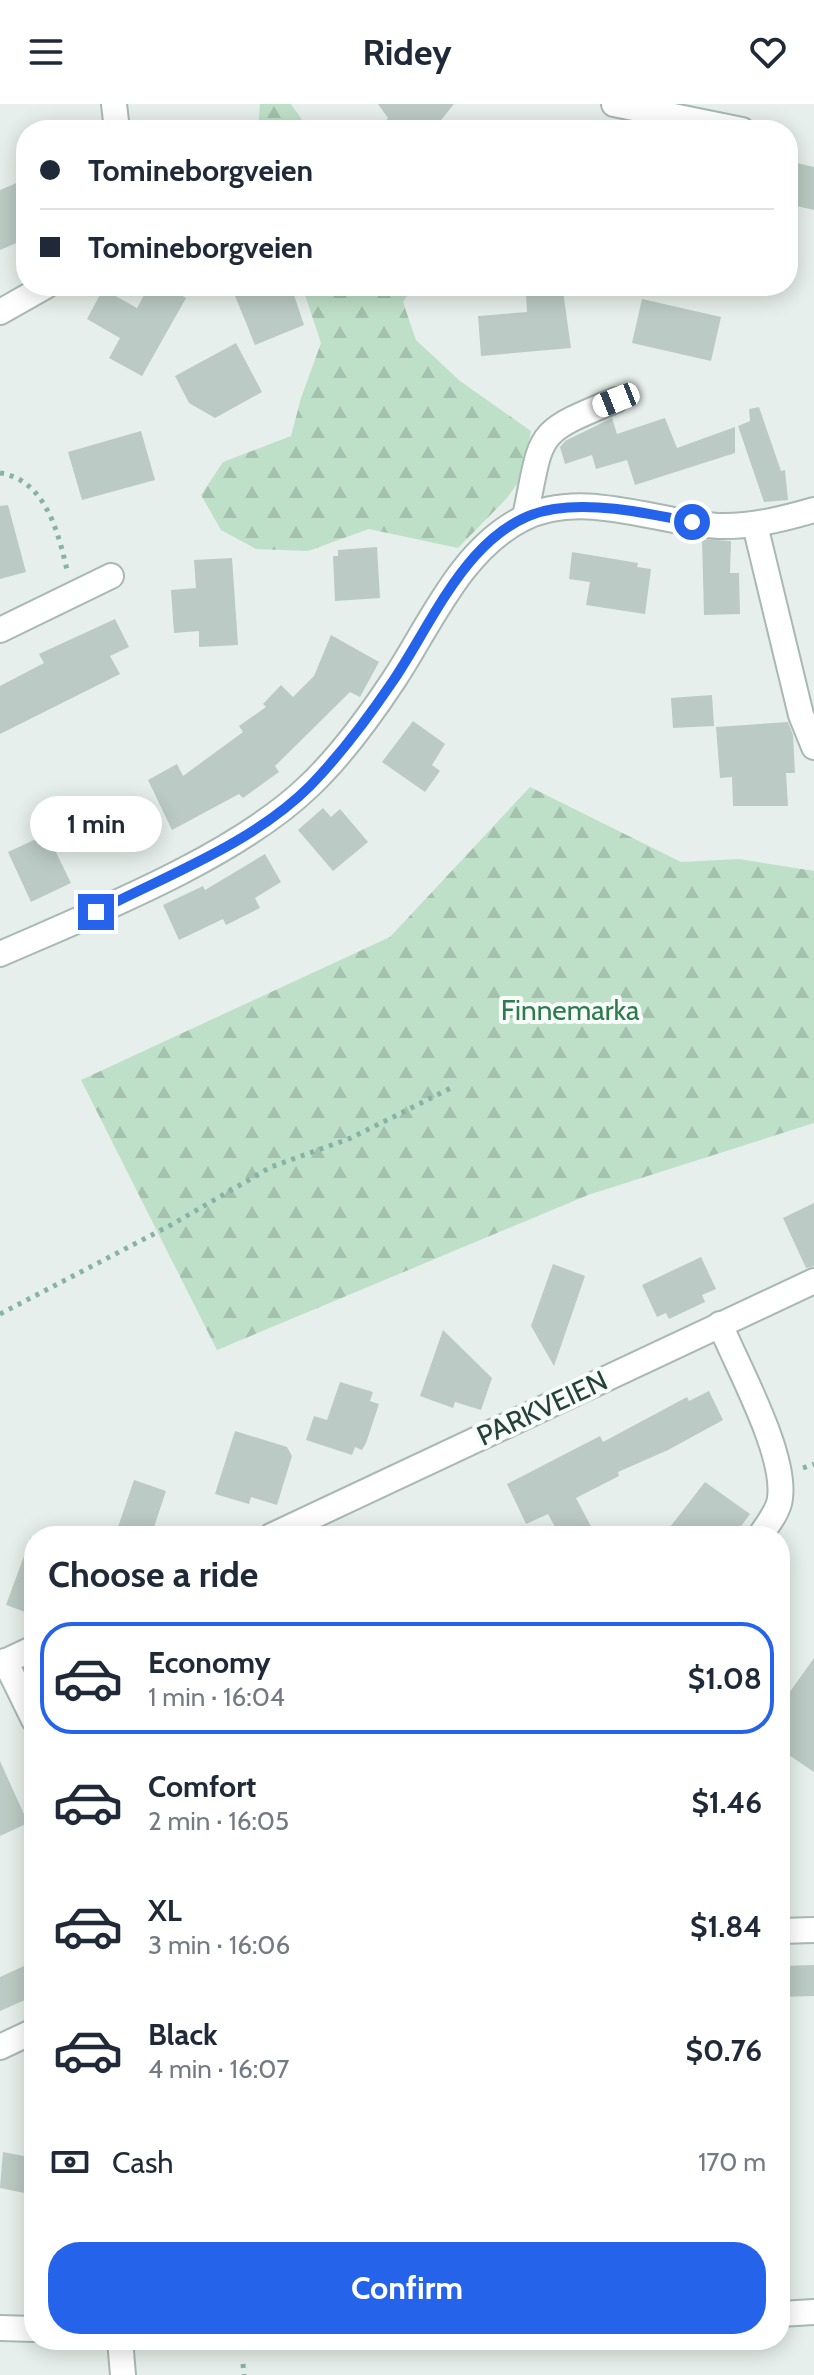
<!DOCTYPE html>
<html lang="en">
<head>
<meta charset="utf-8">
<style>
  :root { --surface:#fff; --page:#f6f6f7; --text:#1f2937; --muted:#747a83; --line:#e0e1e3; --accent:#2563eb }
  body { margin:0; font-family:Cabin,sans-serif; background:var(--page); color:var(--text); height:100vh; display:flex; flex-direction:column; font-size:30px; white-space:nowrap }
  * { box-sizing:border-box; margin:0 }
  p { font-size:26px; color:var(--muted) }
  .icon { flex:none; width:44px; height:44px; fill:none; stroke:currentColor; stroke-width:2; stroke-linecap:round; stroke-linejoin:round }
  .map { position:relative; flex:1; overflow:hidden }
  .side { position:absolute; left:24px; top:1422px; width:766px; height:824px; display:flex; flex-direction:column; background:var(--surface); border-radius:32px; box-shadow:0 4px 20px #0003 }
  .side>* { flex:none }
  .top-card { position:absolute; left:16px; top:16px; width:782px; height:176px; border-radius:32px; box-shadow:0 4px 20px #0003; display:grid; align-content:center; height:176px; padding:0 24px; background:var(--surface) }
  .end { position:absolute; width:36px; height:36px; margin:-18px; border:10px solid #2563eb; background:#fff; box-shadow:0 0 0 4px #fff }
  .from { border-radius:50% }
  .bubble { position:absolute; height:56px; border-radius:28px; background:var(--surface); box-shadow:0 4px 20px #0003; font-size:26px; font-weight:800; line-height:56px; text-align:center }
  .car { position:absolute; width:24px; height:48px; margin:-24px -12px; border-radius:10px; box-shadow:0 0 6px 2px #0007; background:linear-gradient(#fff 24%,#345 0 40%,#fff 0 76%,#345 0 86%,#fff 0) }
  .top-card b { display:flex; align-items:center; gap:28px; height:76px; font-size:30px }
  .top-card b+b { border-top:2px solid var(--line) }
  .top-card i { width:20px; height:20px; background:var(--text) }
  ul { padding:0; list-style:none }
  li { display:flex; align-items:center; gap:24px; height:112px; margin:0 16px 12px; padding:0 8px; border:4px solid transparent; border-radius:32px }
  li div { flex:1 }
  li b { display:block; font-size:30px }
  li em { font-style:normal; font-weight:800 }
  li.on { border-color:var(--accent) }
  li>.icon { width:72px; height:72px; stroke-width:1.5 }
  h2 { padding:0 24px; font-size:36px; line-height:96px }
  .pay { display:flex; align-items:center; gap:20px; height:88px; padding:0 24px; font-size:30px }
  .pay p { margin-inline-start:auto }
  .action { display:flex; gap:16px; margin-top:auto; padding:16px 24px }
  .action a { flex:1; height:92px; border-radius:32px; background:var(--accent); color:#fff; font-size:32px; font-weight:800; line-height:92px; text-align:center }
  header { display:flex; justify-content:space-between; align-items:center; height:104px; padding:0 24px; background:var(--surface); font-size:36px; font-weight:800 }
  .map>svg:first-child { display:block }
  .forest { fill:url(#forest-firs) }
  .building { fill:#bbcac4 }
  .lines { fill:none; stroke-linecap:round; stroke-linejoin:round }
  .minor-casing { stroke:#a8b8b2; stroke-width:28 }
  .secondary-casing { stroke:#a4bbb3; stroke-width:28 }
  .path { stroke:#86b3a5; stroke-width:5; stroke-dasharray:4 6; stroke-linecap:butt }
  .minor { stroke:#fff; stroke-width:24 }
  .secondary { stroke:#fff; stroke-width:24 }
  .route { stroke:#2563eb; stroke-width:10 }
  .labels { text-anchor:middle; stroke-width:8; stroke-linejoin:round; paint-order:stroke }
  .park-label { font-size:28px; fill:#2d7a4b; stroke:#f7fbf9 }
  .street-label { font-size:28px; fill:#24423a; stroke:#f7fbf9 }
</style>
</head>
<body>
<header><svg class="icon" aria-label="menu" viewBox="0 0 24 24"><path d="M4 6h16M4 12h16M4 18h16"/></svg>Ridey<svg class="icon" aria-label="heart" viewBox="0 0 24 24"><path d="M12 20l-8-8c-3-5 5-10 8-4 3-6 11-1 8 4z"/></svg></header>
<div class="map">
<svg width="814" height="2271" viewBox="0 0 814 2271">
  <defs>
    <pattern id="forest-firs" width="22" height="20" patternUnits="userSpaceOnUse" patternTransform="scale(2)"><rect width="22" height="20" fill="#bfe0c8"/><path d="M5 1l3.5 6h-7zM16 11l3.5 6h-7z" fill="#a4c1ad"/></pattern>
  </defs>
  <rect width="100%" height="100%" fill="#e6efeb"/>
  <g class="forest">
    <polygon points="260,0 291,0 309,26 258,26"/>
    <polygon points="302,182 414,182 403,198 416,236 460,277 531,327 522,373 507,394 458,444 369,425 308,447 256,445 221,426 201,391 223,358 291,332 301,294 321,239"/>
    <polygon points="530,683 681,758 739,755 814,767 814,1019 588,1091 217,1246 81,976 390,833"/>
  </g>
  <g class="building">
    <polygon points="378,0 454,0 433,26 380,26 388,14"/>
    <polygon points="788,57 814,63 814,106 788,100"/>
    <polygon points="19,78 26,93 26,135 0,146 0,86"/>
    <polygon points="149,182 165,182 186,194 142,272 109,254 120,234 87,215 103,185 137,204"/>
    <polygon points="231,182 291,182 304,221 255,241"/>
    <polygon points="563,187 571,244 481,252 478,212 527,208 526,190"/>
    <polygon points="642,195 721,213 711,257 632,239"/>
    <polygon points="236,239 262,288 215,314 189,299 175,272"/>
    <polygon points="759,303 781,367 785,366 788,396 764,398 738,322 750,317 749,305"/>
    <polygon points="612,314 617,330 665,314 677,344 735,323 735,349 635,381 627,356 596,365 592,351 565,360 560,343 565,337"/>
    <polygon points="141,327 155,376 82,396 68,348"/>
    <polygon points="8,401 26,468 0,475 0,402"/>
    <polygon points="702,435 731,437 730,469 739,469 740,510 704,511"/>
    <polygon points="377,443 380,494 335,497 333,452 338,452 338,446"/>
    <polygon points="572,448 638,459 637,463 651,465 645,510 586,501 590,478 569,475"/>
    <polygon points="232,454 238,541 199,543 199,527 174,529 171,486 196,484 194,456"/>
    <polygon points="115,515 129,543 110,552 120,570 0,630 0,582 44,559 39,550"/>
    <polygon points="331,531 379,558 360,593 350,588 275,662 279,668 243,694 239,690 172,726 148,676 177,660 183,672 243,628 239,622 266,603 263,600 281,581 293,593 314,572"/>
    <polygon points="712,591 714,622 673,624 671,594"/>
    <polygon points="413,617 445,640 432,661 440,667 425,688 382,658"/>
    <polygon points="788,618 793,631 795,669 786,669 788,702 733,702 732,673 720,674 716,623"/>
    <polygon points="323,704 331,713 340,705 368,738 333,767 298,726"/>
    <polygon points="47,730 71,779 31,798 8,748"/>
    <polygon points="265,750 281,778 255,794 260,804 226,821 223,815 179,836 163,801 203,782 205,786"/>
    <polygon points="814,1099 814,1162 806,1164 783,1114"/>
    <polygon points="701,1153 716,1185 702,1191 705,1198 669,1215 666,1209 657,1213 642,1181"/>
    <polygon points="553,1160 585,1172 554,1262 531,1222"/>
    <polygon points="443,1226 492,1274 481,1306 455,1298 453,1304 420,1292"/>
    <polygon points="340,1278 373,1288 370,1297 379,1300 366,1339 362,1346 355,1343 352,1351 306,1336 314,1312 327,1316"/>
    <polygon points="709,1287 723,1316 668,1346 618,1368 619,1372 576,1394 596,1432 560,1432 548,1410 526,1420 507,1380 600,1332 603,1338 687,1293 689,1297"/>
    <polygon points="235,1327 287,1343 292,1352 277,1401 251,1393 249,1400 215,1390"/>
    <polygon points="134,1376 166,1387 151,1432 115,1432"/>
    <polygon points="705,1378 750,1410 734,1432 663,1432"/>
    <polygon points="31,1433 34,1493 28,1509 6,1501"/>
    <polygon points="814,1554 814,1668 780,1645 780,1583 789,1589"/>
    <polygon points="0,1657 28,1719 0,1732"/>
    <polygon points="814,1861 814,1892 780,1893 780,1862"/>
    <polygon points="24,1862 34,1892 0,1907 0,1873"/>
    <polygon points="3,2048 34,2054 34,2091 0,2084"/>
  </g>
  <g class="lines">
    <g class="minor-casing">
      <g id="minor">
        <polyline points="114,0 117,26"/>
        <polyline points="614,0 742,26"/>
        <polyline points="0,208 46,182"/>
        <path d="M525,413C543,327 533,330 616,296"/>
        <polyline points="755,421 801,611 814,643"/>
        <polyline points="0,526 111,472"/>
        <path d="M0,850C94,809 235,753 308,683C341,652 370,612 395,574C431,519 461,446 522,415C582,384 656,419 719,422C751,423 783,415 814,406"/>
        <path d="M720,1220C738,1264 786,1349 780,1394C779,1407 767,1421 760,1432"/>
        <polyline points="271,1432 814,1177"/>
        <polyline points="5,1557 34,1616"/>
        <polyline points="0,1560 34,1544"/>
        <polyline points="780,1827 814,1826"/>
        <polyline points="0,1943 34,1927"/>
        <polyline points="120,2236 123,2271"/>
      </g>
    </g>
    <g class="secondary-casing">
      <g id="secondary">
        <polyline points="780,2210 814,2208"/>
        <polyline points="0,2224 34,2225"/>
      </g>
    </g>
    <g class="path">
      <path d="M0,369C45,376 58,427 67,466"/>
      <polyline points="0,1210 171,1121 271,1063 351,1034 453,983"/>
      <polyline points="803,1364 814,1360"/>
      <polyline points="243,2260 244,2271"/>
    </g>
    <use href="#minor" class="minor"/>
    <use href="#secondary" class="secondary"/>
  </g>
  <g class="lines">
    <path class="route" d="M96,808C167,771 252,740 310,682C341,650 368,614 393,577C434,517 472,417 554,405C598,398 649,410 692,418"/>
  </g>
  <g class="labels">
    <g class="park-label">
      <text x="570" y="916">Finnemarka</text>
    </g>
    <g class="street-label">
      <text transform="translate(542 1304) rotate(-25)" y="10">PARKVEIEN</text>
    </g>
  </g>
</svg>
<i class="end from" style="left:692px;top:418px"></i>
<i class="end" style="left:96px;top:808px"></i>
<div class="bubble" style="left:30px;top:692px;width:132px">1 min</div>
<i class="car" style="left:616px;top:296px;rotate:248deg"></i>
<div class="top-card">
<b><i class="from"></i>Tomineborgveien</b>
<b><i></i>Tomineborgveien</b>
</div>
<section class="side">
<h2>Choose a ride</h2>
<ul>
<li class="on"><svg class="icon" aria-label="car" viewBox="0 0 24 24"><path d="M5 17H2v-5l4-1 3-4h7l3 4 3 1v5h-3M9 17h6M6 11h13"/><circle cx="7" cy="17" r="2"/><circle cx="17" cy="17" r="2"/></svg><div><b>Economy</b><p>1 min · 16:04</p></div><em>$1.08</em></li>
<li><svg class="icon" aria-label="car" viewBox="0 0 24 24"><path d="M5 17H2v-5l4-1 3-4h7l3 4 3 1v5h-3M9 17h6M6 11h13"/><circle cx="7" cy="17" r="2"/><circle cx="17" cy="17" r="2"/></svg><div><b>Comfort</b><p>2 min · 16:05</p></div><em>$1.46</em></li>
<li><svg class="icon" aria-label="car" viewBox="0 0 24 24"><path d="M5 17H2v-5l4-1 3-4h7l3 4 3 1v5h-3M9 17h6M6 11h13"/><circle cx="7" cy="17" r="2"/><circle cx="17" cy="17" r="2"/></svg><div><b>XL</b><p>3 min · 16:06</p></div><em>$1.84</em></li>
<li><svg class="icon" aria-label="car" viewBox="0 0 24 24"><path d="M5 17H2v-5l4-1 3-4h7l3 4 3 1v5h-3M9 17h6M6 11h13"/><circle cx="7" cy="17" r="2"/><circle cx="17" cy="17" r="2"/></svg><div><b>Black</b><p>4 min · 16:07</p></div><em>$0.76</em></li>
</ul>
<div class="pay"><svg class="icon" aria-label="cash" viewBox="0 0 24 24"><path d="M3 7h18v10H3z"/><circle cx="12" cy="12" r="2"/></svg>Cash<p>170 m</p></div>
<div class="action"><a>Confirm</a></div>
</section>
</div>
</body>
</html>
